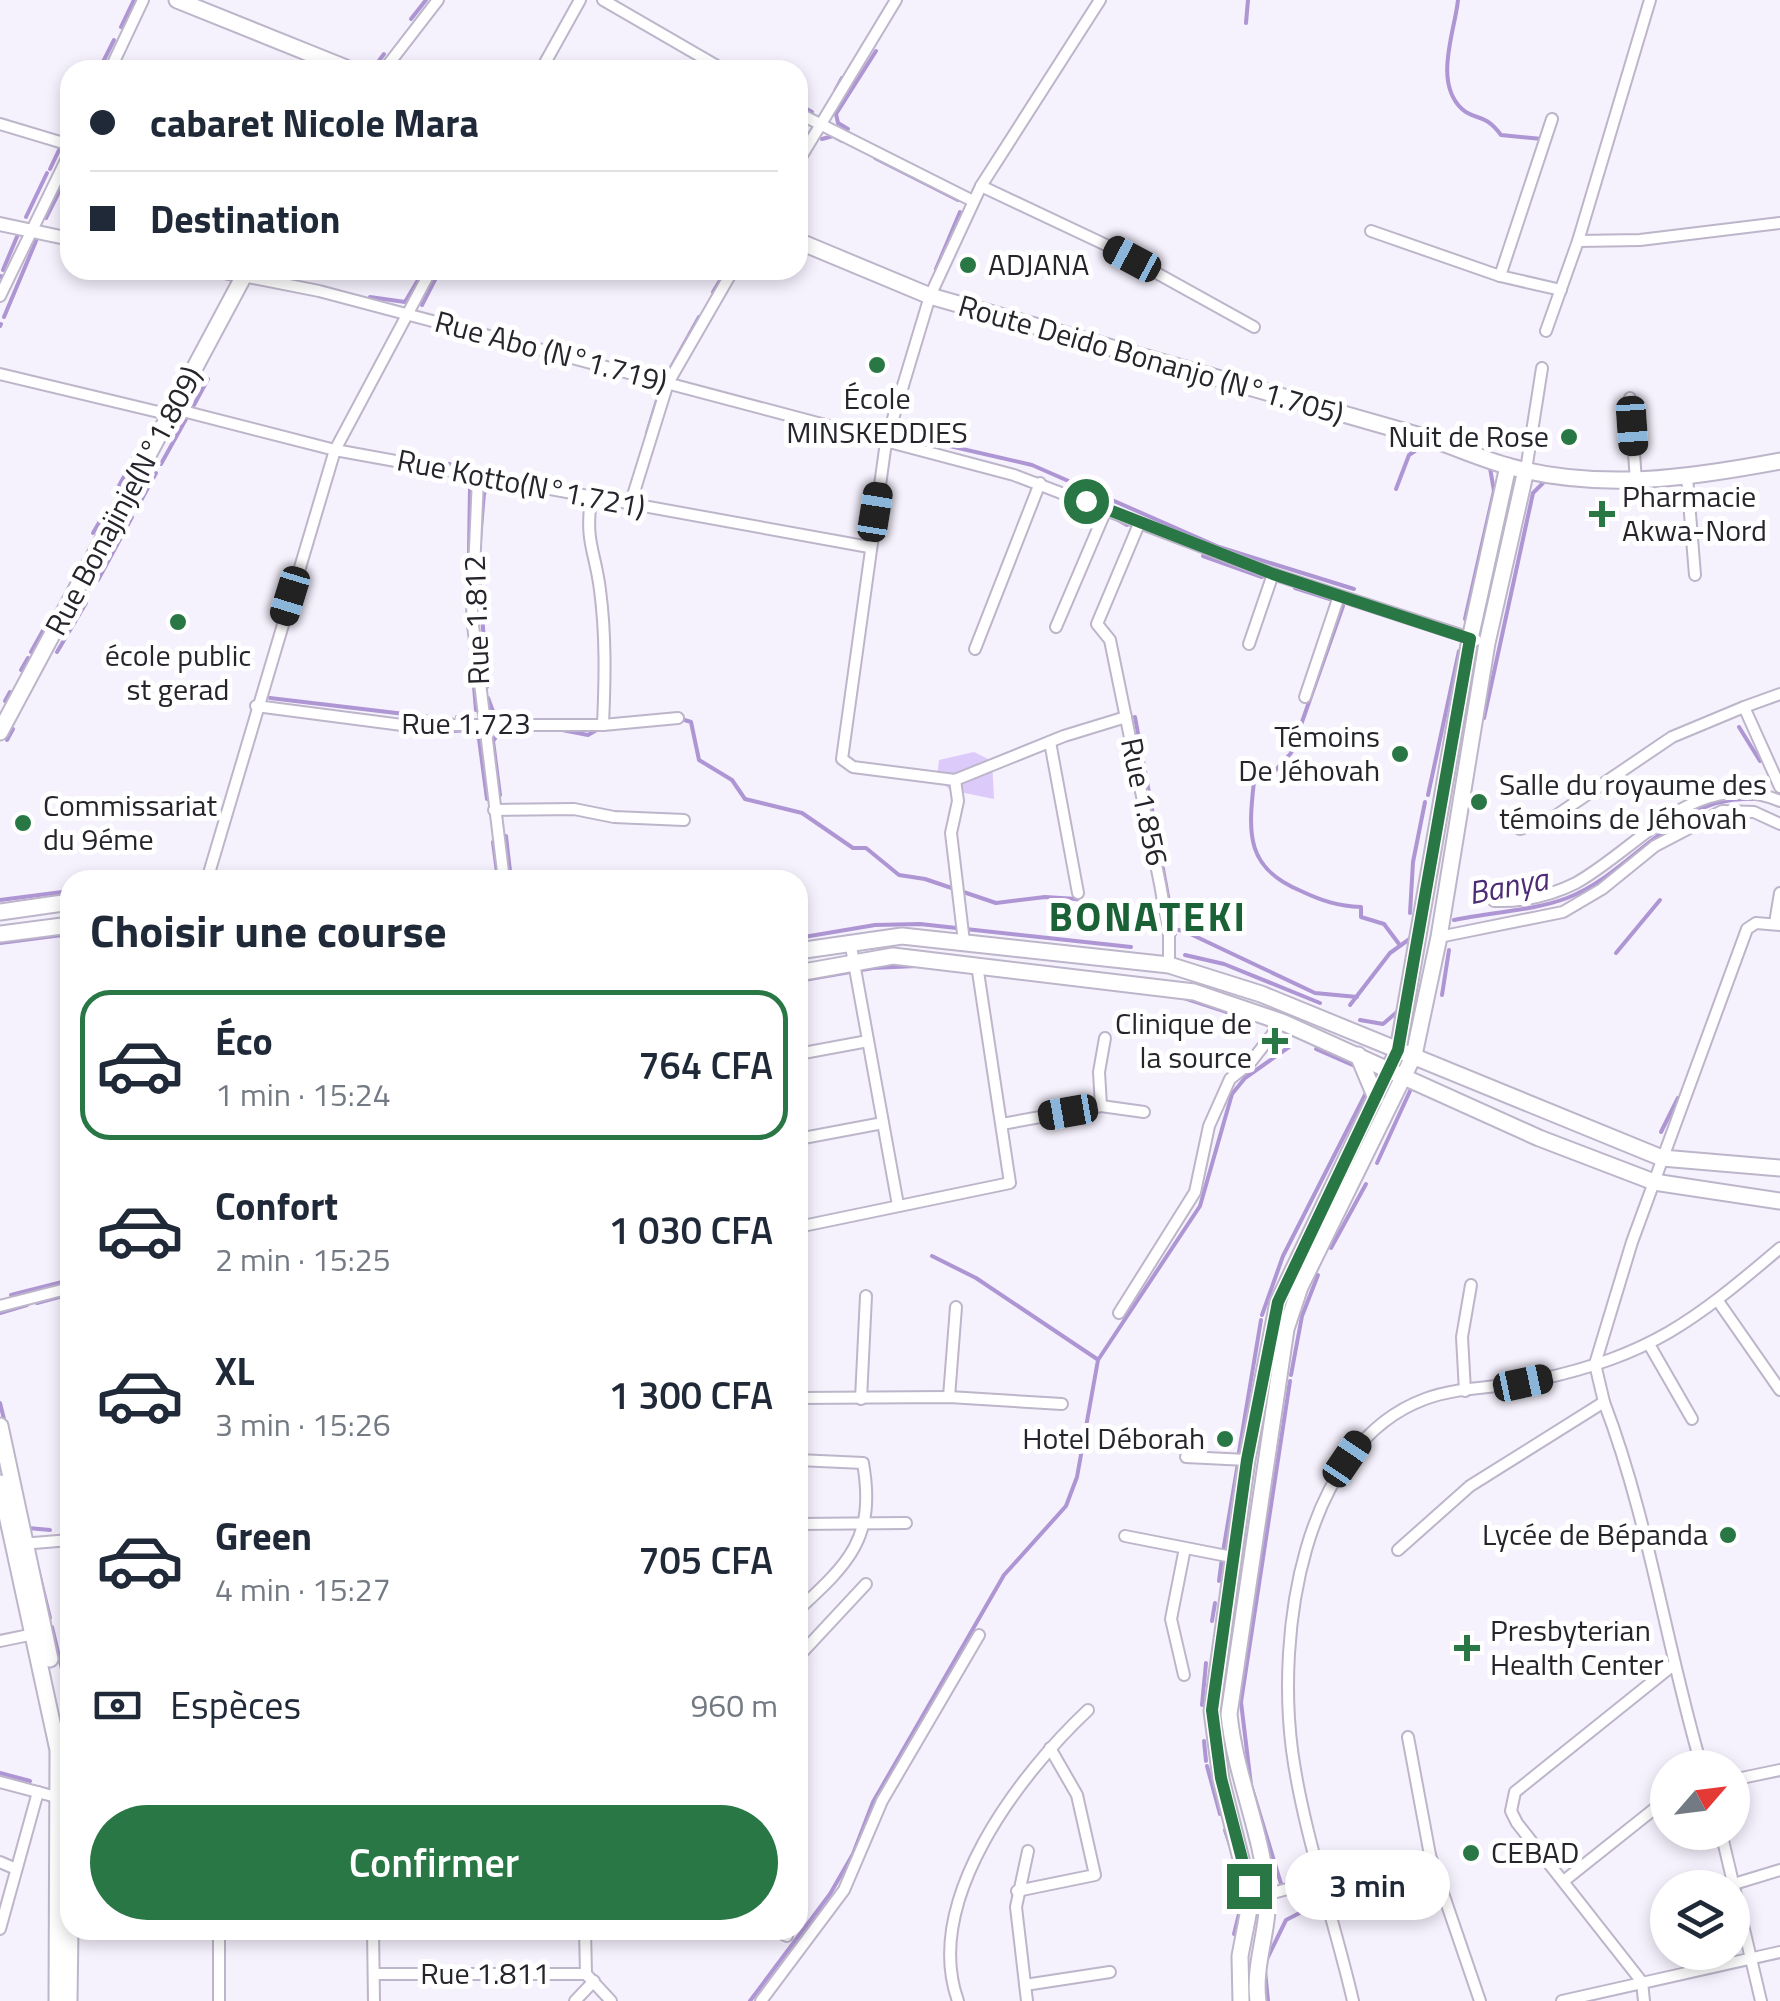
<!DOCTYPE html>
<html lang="fr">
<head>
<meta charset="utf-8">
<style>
  :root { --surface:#fff; --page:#f6f6f7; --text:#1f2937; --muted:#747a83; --line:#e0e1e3; --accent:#2a7746 }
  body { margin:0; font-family:"Titillium Web",sans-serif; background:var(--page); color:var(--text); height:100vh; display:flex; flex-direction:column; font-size:38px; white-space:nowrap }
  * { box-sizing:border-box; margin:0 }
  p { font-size:32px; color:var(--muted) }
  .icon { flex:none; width:55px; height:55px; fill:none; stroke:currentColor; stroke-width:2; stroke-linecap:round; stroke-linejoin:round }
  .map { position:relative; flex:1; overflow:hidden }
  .side { position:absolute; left:60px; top:870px; width:748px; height:1070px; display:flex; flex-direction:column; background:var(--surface); border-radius:30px; box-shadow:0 5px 15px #0003 }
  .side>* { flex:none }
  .banner { position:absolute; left:60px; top:60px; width:748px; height:220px; border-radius:30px; box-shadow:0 5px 15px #0003; display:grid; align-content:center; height:220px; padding:0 30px; background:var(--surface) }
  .needle { width:65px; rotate:62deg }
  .fabs { position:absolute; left:1650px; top:1750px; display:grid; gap:20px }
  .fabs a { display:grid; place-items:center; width:100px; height:100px; border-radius:50%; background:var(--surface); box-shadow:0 5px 15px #0003; font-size:50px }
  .end { position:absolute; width:45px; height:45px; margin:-22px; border:12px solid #2a7746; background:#fff; box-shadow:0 0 0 5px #fff }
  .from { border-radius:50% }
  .bubble { position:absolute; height:70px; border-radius:35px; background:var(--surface); box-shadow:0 5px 15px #0003; font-size:32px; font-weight:600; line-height:70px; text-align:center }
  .car { position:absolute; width:30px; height:60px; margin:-30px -15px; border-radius:12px; box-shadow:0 0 8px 2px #0007; background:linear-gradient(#222 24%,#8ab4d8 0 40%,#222 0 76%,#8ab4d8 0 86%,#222 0) }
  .banner b { display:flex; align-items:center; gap:35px; height:95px; font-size:38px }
  .banner b+b { border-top:2px solid var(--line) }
  .banner i { width:25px; height:25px; background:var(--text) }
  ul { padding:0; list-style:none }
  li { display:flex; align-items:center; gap:30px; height:150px; margin:0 20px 15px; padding:0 10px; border:5px solid transparent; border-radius:30px }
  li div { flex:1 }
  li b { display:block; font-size:38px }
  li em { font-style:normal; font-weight:600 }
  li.current { border-color:var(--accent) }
  li>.icon { width:90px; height:90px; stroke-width:1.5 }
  h2 { padding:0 30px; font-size:45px; line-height:120px }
  .pay { display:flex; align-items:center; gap:25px; height:110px; padding:0 30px; font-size:38px }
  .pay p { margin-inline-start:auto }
  .action { display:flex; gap:20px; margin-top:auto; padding:20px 30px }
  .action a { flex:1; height:115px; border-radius:60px; background:var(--accent); color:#fff; font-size:40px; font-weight:600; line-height:115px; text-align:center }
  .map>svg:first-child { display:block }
  .park { fill:#dccafa }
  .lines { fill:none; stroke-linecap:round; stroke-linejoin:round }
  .stream { stroke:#ae95d3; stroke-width:4 }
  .minor-casing { stroke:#bdb5ca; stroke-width:14 }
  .tertiary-casing { stroke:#bdb5ca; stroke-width:16 }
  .secondary-casing { stroke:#bdb5ca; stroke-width:19 }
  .primary-casing { stroke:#bdb5ca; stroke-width:19 }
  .minor { stroke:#fff; stroke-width:10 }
  .tertiary { stroke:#fff; stroke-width:12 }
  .secondary { stroke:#fff; stroke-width:15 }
  .primary { stroke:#fff; stroke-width:15 }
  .route { stroke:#2a7746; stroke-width:12 }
  .poi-dot { fill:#2a7746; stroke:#fff; stroke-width:4 }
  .labels { text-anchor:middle; stroke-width:10; stroke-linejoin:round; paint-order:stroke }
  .poi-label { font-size:30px; fill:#27242c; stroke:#fff; text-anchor:start }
  .street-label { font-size:30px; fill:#27242c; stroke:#fff }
  .water-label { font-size:32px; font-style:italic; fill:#4e2c75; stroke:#fff }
  .district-label { font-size:40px; font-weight:bold; letter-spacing:2.5px; fill:#1a6236; stroke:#fff }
</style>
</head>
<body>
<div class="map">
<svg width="1780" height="2001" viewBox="0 0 1780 2001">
  <rect width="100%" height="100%" fill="#f5f1fd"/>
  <polygon class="park" points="974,752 992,761 994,799 950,790 937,777 939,760"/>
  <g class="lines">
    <g class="stream">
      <path d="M1458,0C1455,31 1433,82 1462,109C1475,121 1484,112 1501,135L1542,139"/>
      <polyline points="411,19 426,0"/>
      <polyline points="1246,23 1248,0"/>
      <polyline points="121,27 134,0"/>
      <polyline points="378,62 384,54"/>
      <polyline points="99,70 114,40"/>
      <polyline points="835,91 842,78"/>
      <polyline points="798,104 812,112"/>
      <polyline points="848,129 838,123 836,114 876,51"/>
      <polyline points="67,135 70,128"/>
      <polyline points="822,139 833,136 842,141"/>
      <polyline points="798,150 807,133 802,122"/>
      <polyline points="875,158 958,200"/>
      <polyline points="50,169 60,148"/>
      <polyline points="26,217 47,173"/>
      <polyline points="46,218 61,188"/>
      <polyline points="936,269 960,212"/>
      <polyline points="3,270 19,232"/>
      <polyline points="725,272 726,270"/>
      <polyline points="0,277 1,276"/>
      <polyline points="713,292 721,279"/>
      <polyline points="370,297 405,302 424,270"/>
      <polyline points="422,305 440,270"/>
      <polyline points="4,317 36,241"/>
      <polyline points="0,326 1,324"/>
      <polyline points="669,371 699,317"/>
      <polyline points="194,405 208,379"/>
      <polyline points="647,433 661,387"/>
      <polyline points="906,436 1032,465 1219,547 1354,589"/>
      <polyline points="130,464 142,443"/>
      <polyline points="161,464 186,419"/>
      <polyline points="448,464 476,468"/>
      <polyline points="461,480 470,488 468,614"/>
      <polyline points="1396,489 1409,455 1415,451 1416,443 1408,440"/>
      <polyline points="115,493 126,473"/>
      <polyline points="138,506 156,473"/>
      <polyline points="1118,520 1127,525"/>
      <polyline points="93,533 100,521"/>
      <polyline points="480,540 484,493 493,484"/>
      <polyline points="1203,556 1262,577"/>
      <polyline points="479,569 487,687"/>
      <polyline points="98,580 132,517"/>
      <polyline points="1295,588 1333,600"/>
      <path d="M1343,606L1291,753L1274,772L1254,781C1248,835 1246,868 1301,891C1322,901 1338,906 1361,907V917L1384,924L1399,944"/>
      <polyline points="1465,619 1494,491 1490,468"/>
      <polyline points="470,639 476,710"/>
      <polyline points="31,652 50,618"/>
      <polyline points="57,652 86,603"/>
      <polyline points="21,670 28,658"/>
      <polyline points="270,698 455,720"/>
      <polyline points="488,698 494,714 513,716"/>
      <polyline points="5,701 10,692"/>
      <polyline points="457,717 471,716"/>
      <polyline points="1135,717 1175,934"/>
      <polyline points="678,718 691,722 699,760 732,780 745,799 802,813 853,848 866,848 899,875 925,879 996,903 1045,897 1077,899 1087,908 1120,920 1184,931 1315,993 1357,997"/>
      <polyline points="1484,718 1533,493 1545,481"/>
      <polyline points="1739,727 1760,761"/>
      <polyline points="557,729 588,735 600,728"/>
      <polyline points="453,731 470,730 479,739 487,799"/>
      <polyline points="7,740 13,729"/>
      <polyline points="500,795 493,741 502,729"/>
      <polyline points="1428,795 1459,651"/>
      <polyline points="506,836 511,880"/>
      <polyline points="493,842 498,880"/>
      <polyline points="222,878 239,880"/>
      <polyline points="163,880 196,877"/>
      <polyline points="0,900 70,891"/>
      <polyline points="1410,913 1413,862 1425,802"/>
      <path d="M1454,920C1490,912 1533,911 1567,898C1633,873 1674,795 1753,799"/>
      <polyline points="798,938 875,925 920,924 1131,947"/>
      <polyline points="0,943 70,934"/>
      <polyline points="1616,953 1660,900"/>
      <polyline points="1185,955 1224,964 1320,1003"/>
      <polyline points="798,981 873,968 916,966"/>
      <polyline points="1442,995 1449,950"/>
      <polyline points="1181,997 1236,1015"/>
      <polyline points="1350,1005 1390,953 1411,938"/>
      <polyline points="1360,1020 1383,1024 1397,1012"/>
      <polyline points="1316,1049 1357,1067"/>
      <polyline points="1661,1132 1678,1098"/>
      <polyline points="1377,1163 1410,1091"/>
      <polyline points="1331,1248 1366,1184"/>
      <polyline points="932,1256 976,1278 1097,1359"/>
      <polyline points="11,1295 70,1280"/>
      <polyline points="37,1303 70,1294"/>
      <polyline points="0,1313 27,1305"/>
      <polyline points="1262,1315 1283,1256 1366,1093"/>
      <polyline points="1291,1375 1302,1316 1318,1275"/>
      <polyline points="0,1403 5,1423"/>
      <polyline points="1238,1458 1261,1320"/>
      <polyline points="28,1528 50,1530"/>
      <polyline points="1223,1552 1238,1463"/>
      <polyline points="38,1569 50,1618"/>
      <polyline points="1219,1581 1222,1558"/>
      <polyline points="1212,1621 1215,1603"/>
      <polyline points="52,1627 66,1686"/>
      <polyline points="67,1693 70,1706"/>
      <polyline points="1202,1705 1206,1663"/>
      <polyline points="1204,1741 1206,1761"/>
      <polyline points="1207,1766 1220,1814"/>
      <polyline points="0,1773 30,1781"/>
      <polyline points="1225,1830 1230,1845"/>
      <polyline points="1282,1887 1251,1785 1241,1702 1290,1381"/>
      <polyline points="1290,1893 1308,1888"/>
      <polyline points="1234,1934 1241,1906"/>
      <polyline points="1266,1961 1286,1920 1325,1900"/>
      <polyline points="1265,1971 1268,2001"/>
      <polyline points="750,2001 830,1894 853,1854 873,1802 1004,1575 1066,1506 1077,1477 1098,1360 1200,1206 1232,1094 1245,1078 1289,1047"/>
    </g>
    <g class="minor-casing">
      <g id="minor">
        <polyline points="603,0 724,70"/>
        <polyline points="110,70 143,0"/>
        <polyline points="384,70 438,0"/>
        <polyline points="541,70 580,0"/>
        <polyline points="798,113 973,201"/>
        <polyline points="0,124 70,145"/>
        <polyline points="798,162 896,0"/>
        <polyline points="981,186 1106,245 1254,327"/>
        <polyline points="1371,231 1500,276 1561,290"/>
        <polyline points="1578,241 1640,240 1780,223"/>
        <polyline points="243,276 319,291 1014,475 1273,574 1476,640"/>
        <polyline points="1500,276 1552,119"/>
        <polyline points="0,296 70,152"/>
        <polyline points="1546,331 1578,241 1650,0"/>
        <polyline points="0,374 171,415"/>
        <polyline points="1630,398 1636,481"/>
        <polyline points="175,409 335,450 869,547"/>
        <polyline points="1526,470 1542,368"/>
        <polyline points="1687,477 1695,575"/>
        <polyline points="478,478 472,617 504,880"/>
        <path d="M591,498C585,544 595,550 600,590C606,635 605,679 603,725"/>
        <polyline points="630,505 668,383 733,270"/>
        <polyline points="1139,524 1097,624 1110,640 1160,884 1169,935 1169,965"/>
        <polyline points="1056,627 1106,510"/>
        <polyline points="1249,644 1273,574"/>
        <polyline points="975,649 1040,483"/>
        <polyline points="1780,694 1744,707 1780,787"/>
        <polyline points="1305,697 1339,596"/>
        <polyline points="256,706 402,725 603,725 678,718"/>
        <polyline points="1050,742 1078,893"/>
        <polyline points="955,780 853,767 842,759 886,442 930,296 981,186 1100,0"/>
        <polyline points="955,780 1064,736 1126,717"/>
        <polyline points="955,780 958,801 951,833 964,942"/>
        <polyline points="494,810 574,809 614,817 684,820"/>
        <polyline points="1520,829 1551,819 1672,737 1744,707"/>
        <polyline points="207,880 335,450 431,270"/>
        <path d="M1494,901C1522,902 1550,896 1576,883C1640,847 1697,766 1780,801"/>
        <polyline points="1775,923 1780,893"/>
        <polyline points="1439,937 1563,912 1602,889 1655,846 1722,811 1754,812 1780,824"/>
        <polyline points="850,941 898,1205"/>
        <polyline points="798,1054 868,1041"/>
        <polyline points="1101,1106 1099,1072 1105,1038"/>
        <polyline points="1002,1124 1101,1106 1144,1112"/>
        <polyline points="798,1139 883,1123"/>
        <polyline points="798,1227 1010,1183 977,965"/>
        <polyline points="1718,1301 1780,1390"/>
        <polyline points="0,1306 70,1288"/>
        <polyline points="1119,1313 1195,1192 1209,1126 1230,1079 1250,1063 1282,1022"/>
        <polyline points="1650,1346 1692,1419"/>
        <polyline points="798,1384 801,1286"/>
        <polyline points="1465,1391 1462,1337 1471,1285"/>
        <polyline points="949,1397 956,1307"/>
        <polyline points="798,1398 949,1397 1062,1404"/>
        <polyline points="861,1399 866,1296"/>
        <path d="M1604,1402C1649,1520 1666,1646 1702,1768"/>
        <polyline points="1186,1457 1247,1460"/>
        <path d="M798,1460L863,1463C876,1538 849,1563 798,1610"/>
        <polyline points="798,1524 906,1523"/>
        <polyline points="1125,1536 1232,1557"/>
        <polyline points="21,1544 70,1540"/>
        <polyline points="1398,1550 1470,1486 1604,1402 1595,1364 1632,1242 1747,929 1756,923 1780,925"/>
        <polyline points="0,1641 34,1634"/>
        <polyline points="798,1657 866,1584"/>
        <polyline points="1184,1675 1171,1619 1185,1548"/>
        <polyline points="1408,1737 1430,1855 1480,2001"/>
        <polyline points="798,1763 801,1756"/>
        <polyline points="1732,1780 1780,1770"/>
        <polyline points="0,1782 60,1798"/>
        <polyline points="1721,1832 1761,2001"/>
        <polyline points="0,1862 16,1869"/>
        <polyline points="1565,1880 1668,1798"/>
        <polyline points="1734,1884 1780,1870"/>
        <polyline points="1017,1891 1095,1875 1077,1795 1050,1748"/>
        <polyline points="1327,1891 1430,1855"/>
        <polyline points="1262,1896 1324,1879"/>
        <polyline points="0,1929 38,1792"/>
        <polyline points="219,1930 219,2001"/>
        <polyline points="373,1930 374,2001"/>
        <polyline points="585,1930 586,1974"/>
        <polyline points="774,1930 787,1936"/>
        <polyline points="374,1974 586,1974 611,2001"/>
        <polyline points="1025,1985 1110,1972"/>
        <polyline points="575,2001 594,1981"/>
        <polyline points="761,2001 844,1890 882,1801 979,1635"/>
        <path d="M958,2001C922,1901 1019,1775 1088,1710"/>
        <polyline points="1027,2001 1016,1907 1028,1851"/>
        <path d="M1353,2001C1334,1919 1303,1832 1292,1750C1277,1635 1301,1445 1425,1399C1460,1386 1501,1388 1537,1380C1651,1355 1693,1322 1780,1248"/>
        <polyline points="1562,2001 1780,1952"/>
        <polyline points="1644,2001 1642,1982 1517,1823 1511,1811 1515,1792 1672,1666"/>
      </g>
    </g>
    <g class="tertiary-casing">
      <g id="tertiary">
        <polyline points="0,224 70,239"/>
        <polyline points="214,270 243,276"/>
      </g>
    </g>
    <g class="secondary-casing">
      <g id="secondary">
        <polyline points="0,732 247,270"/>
        <polyline points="0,1426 50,1659"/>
        <polyline points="0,1483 58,1750 57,2001"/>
        <polyline points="67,1746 70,1776"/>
        <polyline points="69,2001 70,1930"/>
      </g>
    </g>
    <g class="primary-casing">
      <g id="primary">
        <polyline points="177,0 351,70"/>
        <path d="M798,241L930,296L1431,439C1458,448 1484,460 1511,467C1602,491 1689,478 1780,461"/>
        <polyline points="0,912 70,902"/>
        <polyline points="0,934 70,925"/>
        <polyline points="798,951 902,936 1169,965 1261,994 1662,1158 1780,1168"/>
        <polyline points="798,973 893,956 1194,992 1282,1022 1539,1138 1654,1182 1780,1201"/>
        <polyline points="1358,1055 1376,1098"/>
        <polyline points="1241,2001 1240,1956 1251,1899 1221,1779 1212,1711 1247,1460 1278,1302 1398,1050 1470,639 1508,466"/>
        <path d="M1258,2001C1253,1963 1270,1929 1267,1892C1262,1832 1235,1775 1229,1714L1286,1329L1300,1287L1414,1055L1439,937L1487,643L1526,470"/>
      </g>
    </g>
    <use href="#minor" class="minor"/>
    <use href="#tertiary" class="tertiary"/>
    <use href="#secondary" class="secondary"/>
    <use href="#primary" class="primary"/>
  </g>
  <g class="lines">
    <polyline class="route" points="1086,501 1273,574 1470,639 1398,1050 1278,1302 1247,1460 1212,1710 1221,1778 1249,1886"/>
  </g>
  <g class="poi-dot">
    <circle cx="968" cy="265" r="10"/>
    <circle cx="877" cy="365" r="10"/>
    <circle cx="1569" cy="437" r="10"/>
    <path d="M1597 499h10v10h10v10h-10v10h-10v-10h-10v-10h10z"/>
    <circle cx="178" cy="622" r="10"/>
    <circle cx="1400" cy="754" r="10"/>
    <circle cx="1479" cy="802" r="10"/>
    <circle cx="23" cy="823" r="10"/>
    <path d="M1270 1026h10v10h10v10h-10v10h-10v-10h-10v-10h10z"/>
    <circle cx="1225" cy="1439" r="10"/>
    <circle cx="1728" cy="1535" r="10"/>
    <path d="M1462 1633h10v10h10v10h-10v10h-10v-10h-10v-10h10z"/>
    <circle cx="1471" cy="1853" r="10"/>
  </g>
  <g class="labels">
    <g class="poi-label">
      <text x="988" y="275">ADJANA</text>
      <text x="877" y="409" text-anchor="middle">École<tspan x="877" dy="34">MINSKEDDIES</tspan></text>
      <text x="1549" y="447" text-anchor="end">Nuit de Rose</text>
      <text x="1622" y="507">Pharmacie<tspan x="1622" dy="34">Akwa-Nord</tspan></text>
      <text x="178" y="666" text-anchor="middle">école public<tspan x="178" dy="34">st gerad</tspan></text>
      <text x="1380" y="747" text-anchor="end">Témoins<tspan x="1380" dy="34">De Jéhovah</tspan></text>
      <text x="1499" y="795">Salle du royaume des<tspan x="1499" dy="34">témoins de Jéhovah</tspan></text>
      <text x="43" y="816">Commissariat<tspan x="43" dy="34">du 9éme</tspan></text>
      <text x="1252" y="1034" text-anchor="end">Clinique de<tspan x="1252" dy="34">la source</tspan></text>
      <text x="1205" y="1449" text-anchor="end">Hotel Déborah</text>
      <text x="1708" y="1545" text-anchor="end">Lycée de Bépanda</text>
      <text x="1490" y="1641">Presbyterian<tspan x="1490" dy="34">Health Center</tspan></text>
      <text x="1491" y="1863">CEBAD</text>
    </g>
    <g class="street-label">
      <text transform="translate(551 352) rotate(15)" y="10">Rue Abo (N°1.719)</text>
      <text transform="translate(1151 360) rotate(16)" y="10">Route Deido Bonanjo (N°1.705)</text>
      <text transform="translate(521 484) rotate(11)" y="10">Rue Kotto(N°1.721)</text>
      <text transform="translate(124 501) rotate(-62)" y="10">Rue Bonajinje(N°1.809)</text>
      <text transform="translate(477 620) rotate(-92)" y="10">Rue 1.812</text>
      <text x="466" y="734">Rue 1.723</text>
      <text transform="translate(1144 802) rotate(78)" y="10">Rue 1.856</text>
      <text x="485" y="1984">Rue 1.811</text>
    </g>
    <g class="water-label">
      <text transform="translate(1508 886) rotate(-11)" y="11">Banya</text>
    </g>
    <g class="district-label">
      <text x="1148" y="931">BONATEKI</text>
    </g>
  </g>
</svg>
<div class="fabs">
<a><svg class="needle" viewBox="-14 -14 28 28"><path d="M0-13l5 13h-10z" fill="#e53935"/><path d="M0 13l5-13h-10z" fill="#747a83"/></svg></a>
<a><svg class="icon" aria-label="layers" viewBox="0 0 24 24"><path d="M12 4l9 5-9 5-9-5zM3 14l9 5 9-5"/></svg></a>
</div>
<i class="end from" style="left:1086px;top:501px"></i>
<i class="end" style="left:1249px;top:1886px"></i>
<div class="bubble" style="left:1285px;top:1850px;width:165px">3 min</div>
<i class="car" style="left:1132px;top:259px;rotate:298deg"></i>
<i class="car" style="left:1632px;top:426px;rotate:176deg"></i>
<i class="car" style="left:875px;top:512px;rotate:9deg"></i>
<i class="car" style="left:290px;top:596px;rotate:197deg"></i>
<i class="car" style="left:1068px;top:1112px;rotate:260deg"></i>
<i class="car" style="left:1523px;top:1383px;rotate:78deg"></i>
<i class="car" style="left:1347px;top:1459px;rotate:34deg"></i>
<div class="banner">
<b><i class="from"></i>cabaret Nicole Mara</b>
<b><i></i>Destination</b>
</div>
<section class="side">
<h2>Choisir une course</h2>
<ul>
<li class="current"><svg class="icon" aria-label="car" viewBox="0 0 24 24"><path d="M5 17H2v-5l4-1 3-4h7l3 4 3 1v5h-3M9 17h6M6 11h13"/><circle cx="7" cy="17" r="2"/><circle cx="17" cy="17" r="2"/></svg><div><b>Éco</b><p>1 min · 15:24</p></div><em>764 CFA</em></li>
<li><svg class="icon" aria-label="car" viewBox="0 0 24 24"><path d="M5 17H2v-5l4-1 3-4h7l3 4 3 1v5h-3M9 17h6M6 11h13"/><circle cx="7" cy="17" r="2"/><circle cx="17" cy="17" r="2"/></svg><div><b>Confort</b><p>2 min · 15:25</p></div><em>1 030 CFA</em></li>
<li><svg class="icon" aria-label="car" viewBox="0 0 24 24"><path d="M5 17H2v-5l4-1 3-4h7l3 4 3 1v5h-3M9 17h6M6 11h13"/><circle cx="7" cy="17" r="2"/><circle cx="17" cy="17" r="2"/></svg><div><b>XL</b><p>3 min · 15:26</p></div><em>1 300 CFA</em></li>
<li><svg class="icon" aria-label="car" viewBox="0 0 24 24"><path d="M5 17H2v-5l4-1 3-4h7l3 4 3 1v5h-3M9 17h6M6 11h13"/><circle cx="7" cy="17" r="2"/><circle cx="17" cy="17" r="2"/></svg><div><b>Green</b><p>4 min · 15:27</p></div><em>705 CFA</em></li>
</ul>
<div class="pay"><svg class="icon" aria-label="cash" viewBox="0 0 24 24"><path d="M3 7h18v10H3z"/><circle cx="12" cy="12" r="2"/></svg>Espèces<p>960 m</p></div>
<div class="action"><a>Confirmer</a></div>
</section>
</div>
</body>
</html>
